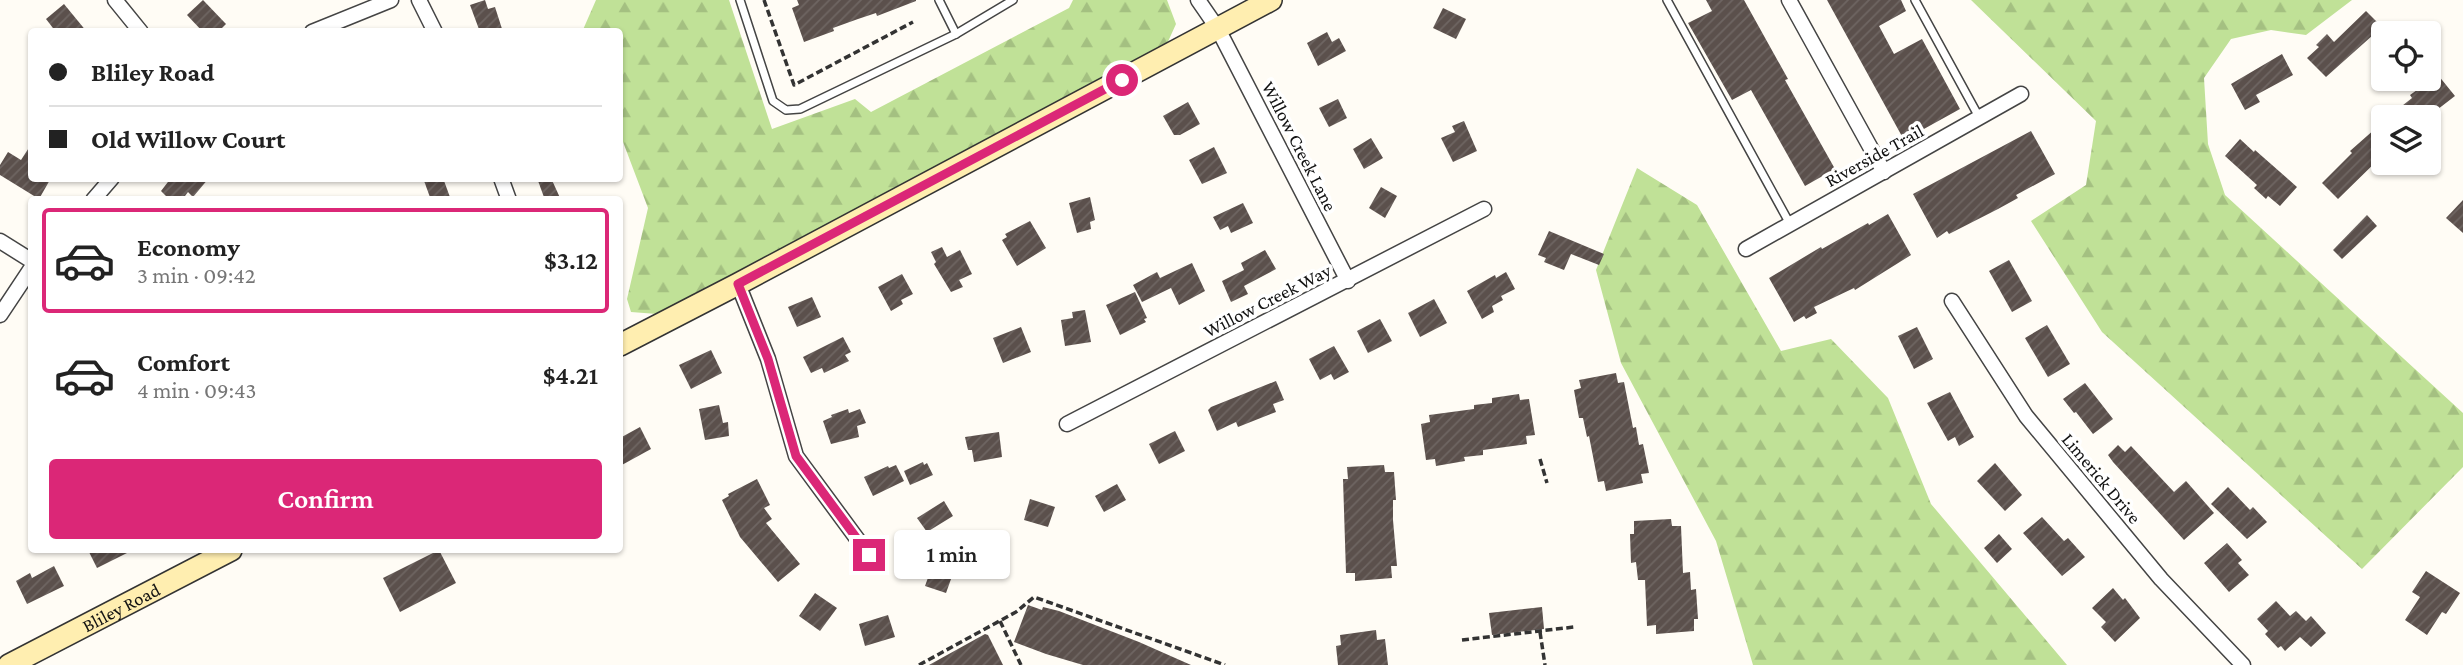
<!DOCTYPE html>
<html lang="en">
<head>
<meta charset="utf-8">
<style>
  :root { --surface:#fff; --page:#f6f6f6; --text:#222; --muted:#767676; --line:#e0e0e0; --accent:#db2777 }
  body { margin:0; font-family:"Crimson Pro",serif; background:var(--page); color:var(--text); height:100vh; display:flex; flex-direction:column; font-size:26px; white-space:nowrap }
  * { box-sizing:border-box; margin:0 }
  p { font-size:23px; color:var(--muted) }
  .icon { flex:none; width:38px; height:38px; fill:none; stroke:currentColor; stroke-width:2; stroke-linecap:round; stroke-linejoin:round }
  .map { position:relative; flex:1; overflow:hidden }
  .sheet { position:absolute; left:28px; top:196px; width:595px; height:357px; display:flex; flex-direction:column; background:var(--surface); border-radius:7px; box-shadow:0 2px 5px #0004 }
  .sheet>* { flex:none }
  .hud { position:absolute; left:28px; top:28px; width:595px; height:154px; border-radius:7px; box-shadow:0 2px 5px #0004; display:grid; align-content:center; height:154px; padding:0 21px; background:var(--surface) }
  .fabs { position:absolute; left:2371px; top:21px; display:grid; gap:14px }
  .fabs a { display:grid; place-items:center; width:70px; height:70px; border-radius:7px; background:var(--surface); box-shadow:0 2px 5px #0004; font-size:35px }
  .end { position:absolute; width:32px; height:32px; margin:-16px; border:9px solid #db2777; background:#fff; box-shadow:0 0 0 4px #fff }
  .from { border-radius:50% }
  .bubble { position:absolute; height:49px; border-radius:7px; background:var(--surface); box-shadow:0 2px 5px #0004; font-size:23px; font-weight:600; line-height:49px; text-align:center }
  .hud b { display:flex; align-items:center; gap:24px; height:66px; font-size:26px }
  .hud b+b { border-top:2px solid var(--line) }
  .hud i { width:18px; height:18px; background:var(--text) }
  ul { padding:12px 0 0; list-style:none }
  li { display:flex; align-items:center; gap:21px; height:105px; margin:0 14px 10px; padding:0 7px; border:4px solid transparent; border-radius:7px }
  li div { flex:1 }
  li b { display:block; font-size:26px }
  li em { font-style:normal; font-weight:600 }
  li.selected { border-color:var(--accent) }
  li>.icon { width:63px; height:63px; stroke-width:1.5 }
  .button { display:flex; gap:14px; margin-top:auto; padding:14px 21px }
  .button a { flex:1; height:80px; border-radius:7px; background:var(--accent); color:#fff; font-size:28px; font-weight:600; line-height:80px; text-align:center }
  .map>svg:first-child { display:block }
  .forest { fill:url(#forest-firs) }
  .building { fill:url(#building-hatch) }
  .lines { fill:none; stroke-linecap:round; stroke-linejoin:round }
  .lane-casing { stroke:#444; stroke-width:10 }
  .street-casing { stroke:#444; stroke-width:17 }
  .secondary-casing { stroke:#333; stroke-width:24 }
  .path { stroke:#333; stroke-width:3.5; stroke-dasharray:7 3.5; stroke-linecap:butt }
  .lane { stroke:#fff; stroke-width:7 }
  .street { stroke:#fff; stroke-width:14 }
  .secondary { stroke:#ffeeb0; stroke-width:21 }
  .route { stroke:#db2777; stroke-width:9 }
  .labels { text-anchor:middle; stroke-width:7; stroke-linejoin:round; paint-order:stroke }
  .street-label { font-size:19px; fill:#111; stroke:#fff }
</style>
</head>
<body>
<div class="map">
<svg width="2463" height="665" viewBox="0 0 2463 665">
  <defs>
    <pattern id="forest-firs" width="22" height="20" patternUnits="userSpaceOnUse" patternTransform="scale(1.75)"><rect width="22" height="20" fill="#c0e197"/><path d="M5 1l3.5 6h-7zM16 11l3.5 6h-7z" fill="#a4c081"/></pattern>
    <pattern id="building-hatch" width="6" height="6" patternUnits="userSpaceOnUse" patternTransform="scale(1.75)"><rect width="6" height="6" fill="#5b504c"/><path d="M-1 1l2-2M0 6l6-6M5 7l2-2" fill="none" stroke="#6e6562"/></pattern>
  </defs>
  <rect width="100%" height="100%" fill="#fffcf5"/>
  <g class="forest">
    <polygon points="596,0 729,0 772,129 855,99 871,112 1069,8 1073,0 1167,0 1176,24 1166,46 1146,62 657,314 631,312 627,299 648,208 620,134 620,32 582,32"/>
    <polygon points="1971,0 2352,0 2306,35 2271,30 2231,39 2204,78 2208,144 2225,195 2463,413 2463,467 2362,569 2102,332 2031,221 2086,185 2096,121"/>
    <polygon points="1637,168 1697,205 1781,351 1831,339 1888,398 1931,504 2067,665 1753,665 1716,541 1621,363 1596,270"/>
  </g>
  <g class="building">
    <polygon points="203,0 226,24 218,32 203,32 187,15"/>
    <polygon points="485,0 488,9 495,7 503,32 480,32 470,5"/>
    <polygon points="797,0 916,0 916,1 877,16 876,13 858,19 833,28 834,31 804,42 792,8 799,5"/>
    <polygon points="1706,0 1744,0 1788,79 1785,80 1835,169 1805,186 1751,90 1732,100 1688,23 1712,11"/>
    <polygon points="1827,0 1901,0 1906,11 1879,26 1894,54 1922,39 1960,109 1904,140"/>
    <polygon points="64,4 87,32 56,32 46,19"/>
    <polygon points="1443,8 1466,19 1456,39 1433,28"/>
    <polygon points="2366,11 2382,27 2326,77 2307,58 2319,47 2316,45 2327,34 2334,42"/>
    <polygon points="1327,32 1332,42 1339,38 1346,51 1318,66 1307,43"/>
    <polygon points="2282,54 2293,75 2256,95 2260,102 2245,110 2231,84"/>
    <polygon points="2438,75 2455,96 2429,116 2426,113 2423,117 2388,117 2412,98 2410,95"/>
    <polygon points="1338,99 1347,118 1329,127 1319,108"/>
    <polygon points="1188,102 1200,124 1180,135 1174,135 1163,116"/>
    <polygon points="1464,121 1477,151 1453,162 1441,138 1455,132 1452,126"/>
    <polygon points="2384,121 2384,154 2338,199 2322,183 2352,153 2350,151"/>
    <polygon points="2031,131 2055,174 2016,195 2018,198 1998,209 1949,234 1947,231 1937,238 1913,194"/>
    <polygon points="1371,138 1383,158 1364,169 1353,149"/>
    <polygon points="2240,139 2254,152 2255,150 2297,187 2280,206 2268,196 2266,199 2254,188 2257,185 2225,156"/>
    <polygon points="32,143 32,178 51,178 39,199 0,175 0,165 8,152 21,160"/>
    <polygon points="1214,147 1227,173 1202,184 1189,160"/>
    <polygon points="171,178 209,178 193,197 188,192 182,200 170,200 161,191"/>
    <polygon points="423,178 443,178 451,200 431,200"/>
    <polygon points="537,178 551,178 561,200 545,200"/>
    <polygon points="1381,187 1397,196 1385,218 1369,208"/>
    <polygon points="1090,197 1095,220 1090,222 1091,229 1077,233 1069,203"/>
    <polygon points="2463,200 2463,233 2446,218"/>
    <polygon points="1243,203 1253,223 1231,233 1228,226 1220,230 1213,217"/>
    <polygon points="1888,214 1911,255 1855,290 1854,288 1814,307 1817,313 1806,319 1804,316 1794,322 1769,278 1821,247 1822,249 1868,223 1869,225"/>
    <polygon points="2367,215 2377,226 2342,259 2333,250"/>
    <polygon points="1030,221 1046,248 1017,266 1002,240 1007,237 1005,234"/>
    <polygon points="1549,231 1604,254 1599,265 1571,254 1564,270 1544,262 1546,258 1538,255"/>
    <polygon points="942,247 947,257 960,250 972,274 959,280 963,287 951,292 934,264 936,262 931,252"/>
    <polygon points="1265,250 1276,269 1244,286 1248,294 1231,302 1222,281 1244,270 1241,263"/>
    <polygon points="2009,260 2032,301 2012,312 1989,271"/>
    <polygon points="1192,263 1205,291 1179,305 1171,288 1142,302 1133,285 1157,272 1160,278"/>
    <polygon points="1506,272 1515,289 1501,296 1503,300 1492,306 1494,312 1482,319 1467,291 1495,275 1496,278"/>
    <polygon points="902,274 913,294 901,300 903,304 891,311 878,287"/>
    <polygon points="1135,292 1147,318 1144,319 1146,322 1120,335 1106,305"/>
    <polygon points="812,297 821,317 797,327 788,307"/>
    <polygon points="1434,299 1447,323 1420,337 1408,313"/>
    <polygon points="1085,310 1091,342 1065,346 1061,320 1073,318 1072,312"/>
    <polygon points="1380,319 1392,341 1368,353 1357,331"/>
    <polygon points="2047,325 2070,364 2048,377 2025,338"/>
    <polygon points="1021,327 1031,352 1003,363 993,338"/>
    <polygon points="1917,327 1933,359 1914,369 1898,336"/>
    <polygon points="843,337 851,352 845,355 849,361 824,373 822,368 811,373 803,357"/>
    <polygon points="1334,346 1349,372 1334,380 1331,374 1320,380 1309,359"/>
    <polygon points="711,350 722,373 691,389 679,365"/>
    <polygon points="1616,373 1618,383 1624,382 1633,428 1636,427 1639,445 1643,444 1649,473 1641,474 1643,483 1606,491 1604,481 1598,482 1589,436 1587,437 1583,418 1579,418 1574,390 1581,388 1579,380"/>
    <polygon points="1276,381 1284,400 1273,404 1276,412 1238,427 1236,422 1217,431 1208,410 1211,407"/>
    <polygon points="2085,383 2113,419 2093,434 2076,412 2074,413 2063,399"/>
    <polygon points="1950,392 1974,437 1959,446 1955,437 1948,441 1927,403"/>
    <polygon points="1519,394 1520,400 1529,399 1535,435 1526,436 1527,444 1483,450 1483,455 1464,457 1465,461 1436,466 1435,459 1426,460 1421,424 1430,422 1429,415 1474,409 1474,405 1492,403 1492,398"/>
    <polygon points="719,405 723,423 728,422 729,436 705,440 699,409"/>
    <polygon points="848,409 849,413 860,409 866,423 857,426 859,437 831,444 823,421 832,417 831,415"/>
    <polygon points="640,427 651,449 620,466 620,438"/>
    <polygon points="1175,431 1185,451 1159,464 1149,444"/>
    <polygon points="999,432 1002,457 974,462 972,450 968,450 965,437"/>
    <polygon points="2118,445 2125,452 2131,446 2174,492 2186,481 2214,513 2184,540 2113,462 2108,455"/>
    <polygon points="923,462 924,465 927,463 933,475 910,485 904,471"/>
    <polygon points="1995,463 2022,495 2005,511 1977,481"/>
    <polygon points="896,465 904,481 873,496 864,477 888,466 889,468"/>
    <polygon points="1384,465 1385,472 1394,472 1396,500 1393,500 1393,520 1397,566 1391,566 1392,578 1355,581 1355,573 1346,573 1343,479 1348,479 1347,467"/>
    <polygon points="757,479 770,505 764,508 772,519 766,523 800,564 778,582 740,537 722,500 729,496 728,494"/>
    <polygon points="1117,484 1126,500 1104,512 1095,496"/>
    <polygon points="2228,487 2250,510 2253,507 2267,522 2247,539 2211,504"/>
    <polygon points="1030,499 1055,507 1048,527 1024,520"/>
    <polygon points="944,501 953,516 927,532 917,518"/>
    <polygon points="2042,517 2064,541 2068,538 2085,557 2062,576 2023,533"/>
    <polygon points="1671,519 1672,526 1681,526 1683,573 1690,572 1691,590 1696,589 1698,619 1694,619 1694,631 1656,634 1656,625 1647,626 1645,580 1638,580 1636,562 1631,563 1630,534 1634,534 1634,521"/>
    <polygon points="1999,534 2012,549 1997,563 1984,548"/>
    <polygon points="2227,543 2242,560 2238,563 2249,575 2229,592 2204,563"/>
    <polygon points="88,550 133,550 97,568"/>
    <polygon points="439,550 456,583 400,612 383,578"/>
    <polygon points="934,561 955,568 946,593 925,586"/>
    <polygon points="54,566 64,586 27,604 16,581 30,573 32,578"/>
    <polygon points="2426,571 2460,593 2446,614 2442,612 2427,635 2405,620 2420,597 2412,592"/>
    <polygon points="2113,588 2123,600 2125,598 2140,618 2115,642 2101,627 2106,622 2092,608"/>
    <polygon points="815,593 837,608 820,631 799,616"/>
    <polygon points="2276,601 2290,616 2296,611 2306,621 2311,616 2326,633 2311,647 2300,637 2285,651 2281,646 2278,648 2265,634 2268,631 2257,619"/>
    <polygon points="1028,605 1042,610 1043,607 1059,611 1139,642 1191,665 1083,665 1046,654 1014,642"/>
    <polygon points="1542,607 1544,629 1492,635 1489,613"/>
    <polygon points="888,615 895,637 865,646 859,624"/>
    <polygon points="1376,630 1377,640 1385,639 1388,665 1338,665 1336,646 1341,645 1340,635"/>
    <polygon points="985,634 988,635 1003,665 929,665"/>
  </g>
  <g class="lines">
    <g class="lane-casing">
      <g id="lane">
        <polyline points="740,0 773,101 786,110 800,109 956,34 1013,0"/>
        <polyline points="939,0 956,34"/>
        <polyline points="1667,0 1790,224"/>
        <polyline points="1915,0 1979,117"/>
      </g>
    </g>
    <g class="street-casing">
      <g id="street">
        <polyline points="115,0 141,32"/>
        <polyline points="419,0 435,32"/>
        <polyline points="1198,0 1218,29 1348,281"/>
        <polyline points="1789,0 1884,172"/>
        <polyline points="312,32 391,0"/>
        <polyline points="501,178 509,200"/>
        <polyline points="93,200 112,178"/>
        <polyline points="0,241 32,261"/>
        <polyline points="1746,249 2021,94"/>
        <polyline points="738,284 768,359 796,456 869,555"/>
        <polyline points="1952,301 2026,416 2161,579 2243,665"/>
        <polyline points="0,315 32,267"/>
        <polyline points="1067,424 1484,209"/>
      </g>
    </g>
    <g class="secondary-casing">
      <g id="secondary">
        <polyline points="620,345 738,284 1271,0"/>
        <path id="s1" d="M9,665L231,550"/>
      </g>
    </g>
    <g class="path">
      <polyline points="764,0 794,85 913,22"/>
      <polyline points="1540,459 1547,483"/>
      <polyline points="1000,621 1021,665"/>
      <polyline points="1540,632 1545,665"/>
      <polyline points="1462,640 1574,627"/>
      <polyline points="919,665 1016,612 1034,597 1225,665"/>
    </g>
    <use href="#lane" class="lane"/>
    <use href="#street" class="street"/>
    <use href="#secondary" class="secondary"/>
  </g>
  <g class="lines">
    <polyline class="route" points="869,555 796,456 768,359 738,284 1122,80"/>
  </g>
  <g class="labels">
    <g class="street-label">
      <text transform="translate(1300 146) rotate(63)" y="7">Willow Creek Lane</text>
      <text transform="translate(1874 155) rotate(-29)" y="7">Riverside Trail</text>
      <text transform="translate(1267 300) rotate(-27)" y="7">Willow Creek Way</text>
      <text transform="translate(2102 478) rotate(50)" y="7">Limerick Drive</text>
      <text dy="7" stroke="none"><textPath href="#s1" startOffset="126">Bliley Road</textPath></text>
    </g>
  </g>
</svg>
<div class="fabs">
<a><svg class="icon" aria-label="locate" viewBox="0 0 24 24"><circle cx="12" cy="12" r="6"/><path d="M12 2v4M12 18v4M2 12h4M18 12h4"/></svg></a>
<a><svg class="icon" aria-label="layers" viewBox="0 0 24 24"><path d="M12 4l9 5-9 5-9-5zM3 14l9 5 9-5"/></svg></a>
</div>
<i class="end from" style="left:1122px;top:80px"></i>
<i class="end" style="left:869px;top:555px"></i>
<div class="bubble" style="left:894px;top:530px;width:116px">1 min</div>
<div class="hud">
<b><i class="from"></i>Bliley Road</b>
<b><i></i>Old Willow Court</b>
</div>
<section class="sheet">
<ul>
<li class="selected"><svg class="icon" aria-label="car" viewBox="0 0 24 24"><path d="M5 17H2v-5l4-1 3-4h7l3 4 3 1v5h-3M9 17h6M6 11h13"/><circle cx="7" cy="17" r="2"/><circle cx="17" cy="17" r="2"/></svg><div><b>Economy</b><p>3 min · 09:42</p></div><em>$3.12</em></li>
<li><svg class="icon" aria-label="car" viewBox="0 0 24 24"><path d="M5 17H2v-5l4-1 3-4h7l3 4 3 1v5h-3M9 17h6M6 11h13"/><circle cx="7" cy="17" r="2"/><circle cx="17" cy="17" r="2"/></svg><div><b>Comfort</b><p>4 min · 09:43</p></div><em>$4.21</em></li>
</ul>
<div class="button"><a>Confirm</a></div>
</section>
</div>
</body>
</html>
